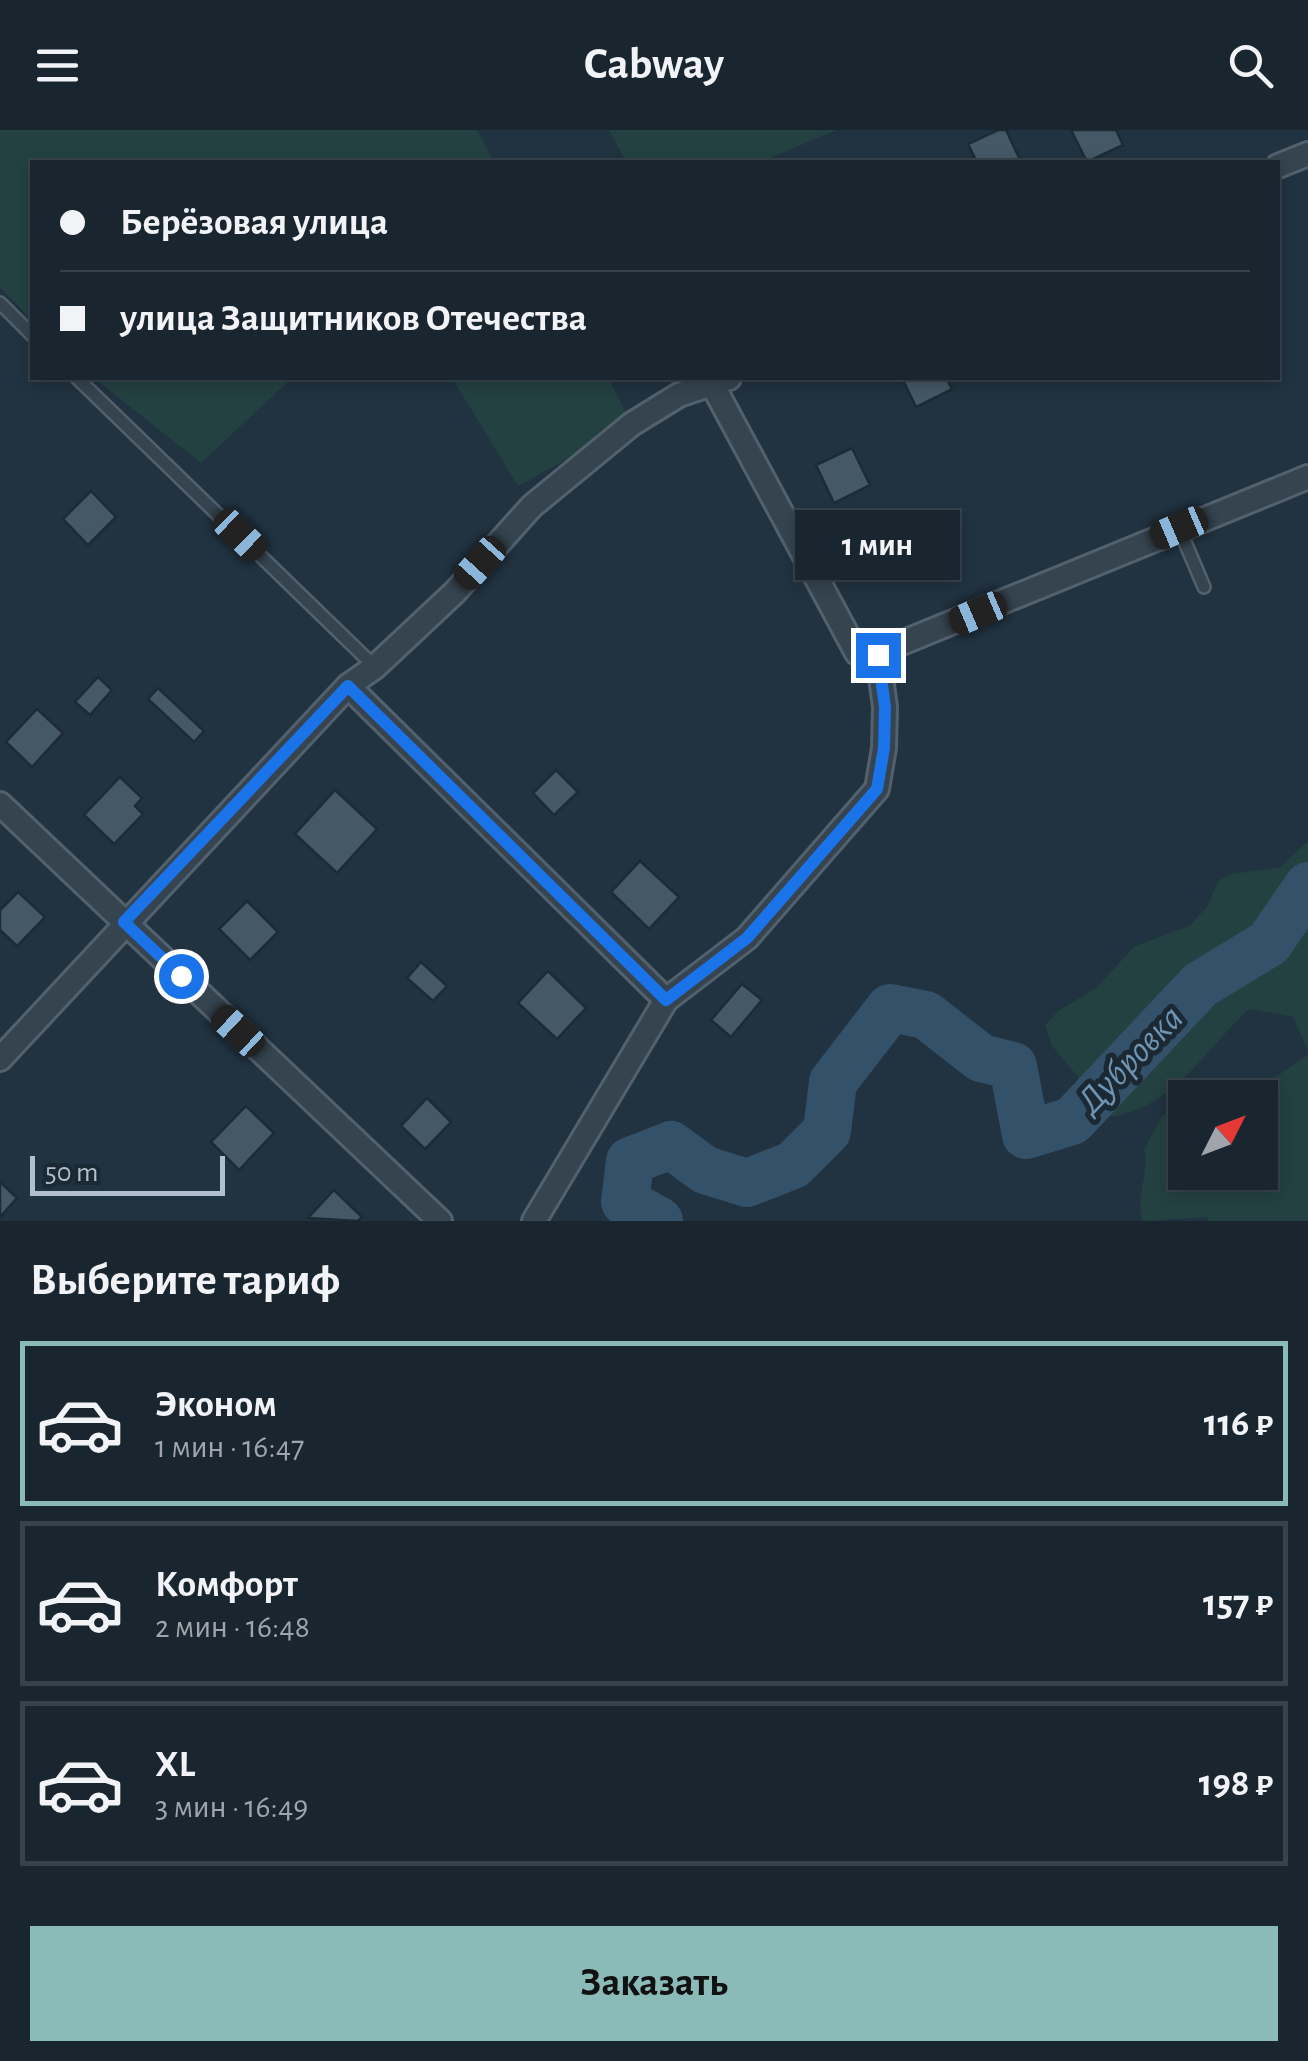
<!DOCTYPE html>
<html lang="ru">
<head>
<meta charset="utf-8">
<style>
  :root { --surface:#192630; --page:#222e38; --text:#f1f3f6; --muted:#9fa5ab; --line:#37434c; --accent:#8bbbb9 }
  body { margin:0; font-family:"Alegreya Sans",sans-serif; background:var(--page); color:var(--text); height:100vh; display:flex; flex-direction:column; font-size:38px; white-space:nowrap }
  * { box-sizing:border-box; margin:0 }
  p { font-size:32px; color:var(--muted) }
  .icon { flex:none; width:55px; height:55px; fill:none; stroke:currentColor; stroke-width:2; stroke-linecap:round; stroke-linejoin:round }
  .map { position:relative; height:1091px; overflow:hidden }
  .panel { display:flex; flex-direction:column; background:var(--surface); flex:1 }
  .panel>* { flex:none }
  .banner { position:absolute; left:30px; top:30px; width:1250px; height:220px; border-radius:0px; box-shadow:0 5px 15px #0003,0 0 0 2px var(--line); display:grid; align-content:center; height:220px; padding:0 30px; background:var(--surface) }
  .needle { width:65px; rotate:48deg }
  .buttons { position:absolute; left:1168px; top:950px; display:grid; gap:20px }
  .buttons a { display:grid; place-items:center; width:110px; height:110px; border-radius:0px; background:var(--surface); box-shadow:0 5px 15px #0003,0 0 0 2px var(--line); font-size:50px }
  .scale { position:absolute; left:30px; bottom:25px; width:195px; box-sizing:border-box; padding-left:10px; border:5px solid #b1becb; border-top:0; font-size:28px; line-height:35px; white-space:nowrap; color:#b1becb; -webkit-text-stroke:8px #1a2934; paint-order:stroke }
  .end { position:absolute; width:45px; height:45px; margin:-22px; border:12px solid #1a73e8; background:#fff; box-shadow:0 0 0 5px #fff }
  .from { border-radius:50% }
  .bubble { position:absolute; height:70px; border-radius:0px; background:var(--surface); box-shadow:0 5px 15px #0003,0 0 0 2px var(--line); font-size:32px; font-weight:600; line-height:70px; text-align:center }
  .car { position:absolute; width:30px; height:60px; margin:-30px -15px; border-radius:12px; box-shadow:0 0 8px 2px #0007; background:linear-gradient(#222 24%,#8ab4d8 0 40%,#222 0 76%,#8ab4d8 0 86%,#222 0) }
  .banner b { display:flex; align-items:center; gap:35px; height:95px; font-size:38px }
  .banner b+b { border-top:2px solid var(--line) }
  .banner i { width:25px; height:25px; background:var(--text) }
  ul { padding:0; list-style:none }
  li { display:flex; align-items:center; gap:30px; height:165px; margin:0 20px 15px; padding:0 10px; border:5px solid var(--line); border-radius:0px }
  li div { flex:1 }
  li b { display:block; font-size:38px }
  li em { font-style:normal; font-weight:600 }
  li.selected { border-color:var(--accent) }
  li>.icon { width:90px; height:90px; stroke-width:1.5 }
  h2 { padding:0 30px; font-size:45px; line-height:120px }
  .action { display:flex; gap:20px; margin-top:auto; padding:20px 30px }
  .action a { flex:1; height:115px; border-radius:0px; background:var(--accent); color:#111; font-size:40px; font-weight:600; line-height:115px; text-align:center }
  header { display:flex; justify-content:space-between; align-items:center; height:130px; padding:0 30px; background:var(--surface); font-size:45px; font-weight:600 }
  .map>svg:first-child { display:block }
  .green { fill:#234140 }
  .lines { fill:none; stroke-linecap:round; stroke-linejoin:round }
  .river { stroke:#335169; stroke-width:48 }
  .building { fill:#455866; stroke:#1c2b36; stroke-width:2.5 }
  .lane-casing { stroke:#53616d; stroke-width:16 }
  .street-casing { stroke:#53616d; stroke-width:28 }
  .lane { stroke:#35444f; stroke-width:11 }
  .street { stroke:#35444f; stroke-width:22 }
  .route { stroke:#1a73e8; stroke-width:12 }
  .labels { text-anchor:middle; stroke-width:10; stroke-linejoin:round; paint-order:stroke }
  .water-label { font-size:38px; font-style:italic; fill:#6f94b1; stroke:#1a2934 }
</style>
</head>
<body>
<header><svg class="icon" aria-label="menu" viewBox="0 0 24 24"><path d="M4 6h16M4 12h16M4 18h16"/></svg>Cabway<svg class="icon" aria-label="search" viewBox="0 0 24 24"><circle cx="10" cy="10" r="6"/><path d="M15 15l6 6"/></svg></header>
<div class="map">
<svg width="1308" height="1091" viewBox="0 0 1308 1091">
  <rect width="100%" height="100%" fill="#213240"/>
  <g class="green">
    <polygon points="0,0 477,0 494,32 32,32 32,191 0,157"/>
    <polygon points="609,0 837,0 761,32 626,32"/>
    <polygon points="94,248 292,248 201,333"/>
    <polygon points="452,248 608,248 632,294 518,356"/>
    <path d="M1308,711V922L1293,887L1249,879C1205,920 1175,976 1112,987L1052,916L1045,895L1057,882L1096,858L1135,816L1189,796L1207,777L1218,751L1230,744L1279,738Z"/>
    <path d="M1308,925V1091H1208V1087L1143,1091C1134,1068 1150,1044 1144,1019L1162,986L1185,977V1042H1260V968L1210,967L1275,947Z"/>
  </g>
  <g class="lines">
    <polyline class="river" points="659,1091 625,1072 630,1031 671,1015 705,1040 747,1053 793,1035 827,1001 833,952 890,878 926,885 981,928 1013,936 1026,1005 1072,991 1200,855 1269,813 1308,756"/>
  </g>
  <g class="building">
    <polygon points="998,0 1006,0 1021,32 977,32 968,14"/>
    <polygon points="1071,0 1116,0 1123,15 1087,32"/>
    <polygon points="902,248 946,248 952,259 916,277"/>
    <polygon points="852,318 870,355 834,373 816,335"/>
    <polygon points="91,361 116,387 88,415 63,389"/>
    <polygon points="98,547 112,560 90,585 75,572"/>
    <polygon points="158,558 204,601 194,612 148,569"/>
    <polygon points="37,579 63,603 32,637 6,612"/>
    <polygon points="556,640 578,662 554,685 533,663"/>
    <polygon points="120,647 142,668 135,676 143,684 114,714 84,685"/>
    <polygon points="335,660 377,699 337,743 295,704"/>
    <polygon points="640,731 679,767 649,799 611,762"/>
    <polygon points="18,762 45,787 17,816 0,800 0,780"/>
    <polygon points="247,771 278,802 250,830 219,799"/>
    <polygon points="421,832 447,856 433,871 407,848"/>
    <polygon points="548,841 586,878 557,909 518,873"/>
    <polygon points="742,854 762,870 731,907 711,890"/>
    <polygon points="427,968 451,992 425,1019 401,996"/>
    <polygon points="246,976 274,1003 239,1040 211,1012"/>
    <polygon points="0,1052 17,1068 0,1087"/>
    <polygon points="334,1060 362,1087 358,1091 308,1088"/>
  </g>
  <g class="lines">
    <g class="lane-casing">
      <g id="lane">
        <polyline points="0,173 32,205"/>
        <polyline points="77,248 375,537"/>
        <polyline points="1179,398 1204,457"/>
      </g>
    </g>
    <g class="street-casing">
      <g id="street">
        <polyline points="1278,36 1308,24"/>
        <polyline points="712,254 857,523 865,528 1308,347"/>
        <polyline points="348,556 666,870"/>
        <polyline points="0,674 440,1091"/>
        <polyline points="0,929 348,556 375,537 455,462 532,376 632,294 679,265 729,248"/>
        <polyline points="534,1091 666,870 747,808 877,659 884,618 885,577 878,525"/>
      </g>
    </g>
    <use href="#lane" class="lane"/>
    <use href="#street" class="street"/>
  </g>
  <g class="lines">
    <polyline class="route" points="181,846 124,792 348,556 666,870 747,808 877,659 884,618 885,577 878,525"/>
  </g>
  <g class="labels">
    <g class="water-label">
      <text transform="translate(1129 929) rotate(-46)" y="13">Дубровка</text>
    </g>
  </g>
</svg>
<div class="buttons">
<a><svg class="needle" viewBox="-14 -14 28 28"><path d="M0-13l5 13h-10z" fill="#e53935"/><path d="M0 13l5-13h-10z" fill="#9fa5ab"/></svg></a>
</div>
<div class="scale">50 m</div>
<i class="end from" style="left:181px;top:846px"></i>
<i class="end" style="left:878px;top:525px"></i>
<div class="bubble" style="left:795px;top:380px;width:165px">1 мин</div>
<i class="car" style="left:1179px;top:398px;rotate:247deg"></i>
<i class="car" style="left:240px;top:405px;rotate:134deg"></i>
<i class="car" style="left:480px;top:433px;rotate:222deg"></i>
<i class="car" style="left:978px;top:483px;rotate:247deg"></i>
<i class="car" style="left:238px;top:901px;rotate:313deg"></i>
<div class="banner">
<b><i class="from"></i>Берёзовая улица</b>
<b><i></i>улица Защитников Отечества</b>
</div>
</div>
<section class="panel">
<h2>Выберите тариф</h2>
<ul>
<li class="selected"><svg class="icon" aria-label="car" viewBox="0 0 24 24"><path d="M5 17H2v-5l4-1 3-4h7l3 4 3 1v5h-3M9 17h6M6 11h13"/><circle cx="7" cy="17" r="2"/><circle cx="17" cy="17" r="2"/></svg><div><b>Эконом</b><p>1 мин · 16:47</p></div><em>116 ₽</em></li>
<li><svg class="icon" aria-label="car" viewBox="0 0 24 24"><path d="M5 17H2v-5l4-1 3-4h7l3 4 3 1v5h-3M9 17h6M6 11h13"/><circle cx="7" cy="17" r="2"/><circle cx="17" cy="17" r="2"/></svg><div><b>Комфорт</b><p>2 мин · 16:48</p></div><em>157 ₽</em></li>
<li><svg class="icon" aria-label="car" viewBox="0 0 24 24"><path d="M5 17H2v-5l4-1 3-4h7l3 4 3 1v5h-3M9 17h6M6 11h13"/><circle cx="7" cy="17" r="2"/><circle cx="17" cy="17" r="2"/></svg><div><b>XL</b><p>3 мин · 16:49</p></div><em>198 ₽</em></li>
</ul>
<div class="action"><a>Заказать</a></div>
</section>
</body>
</html>
